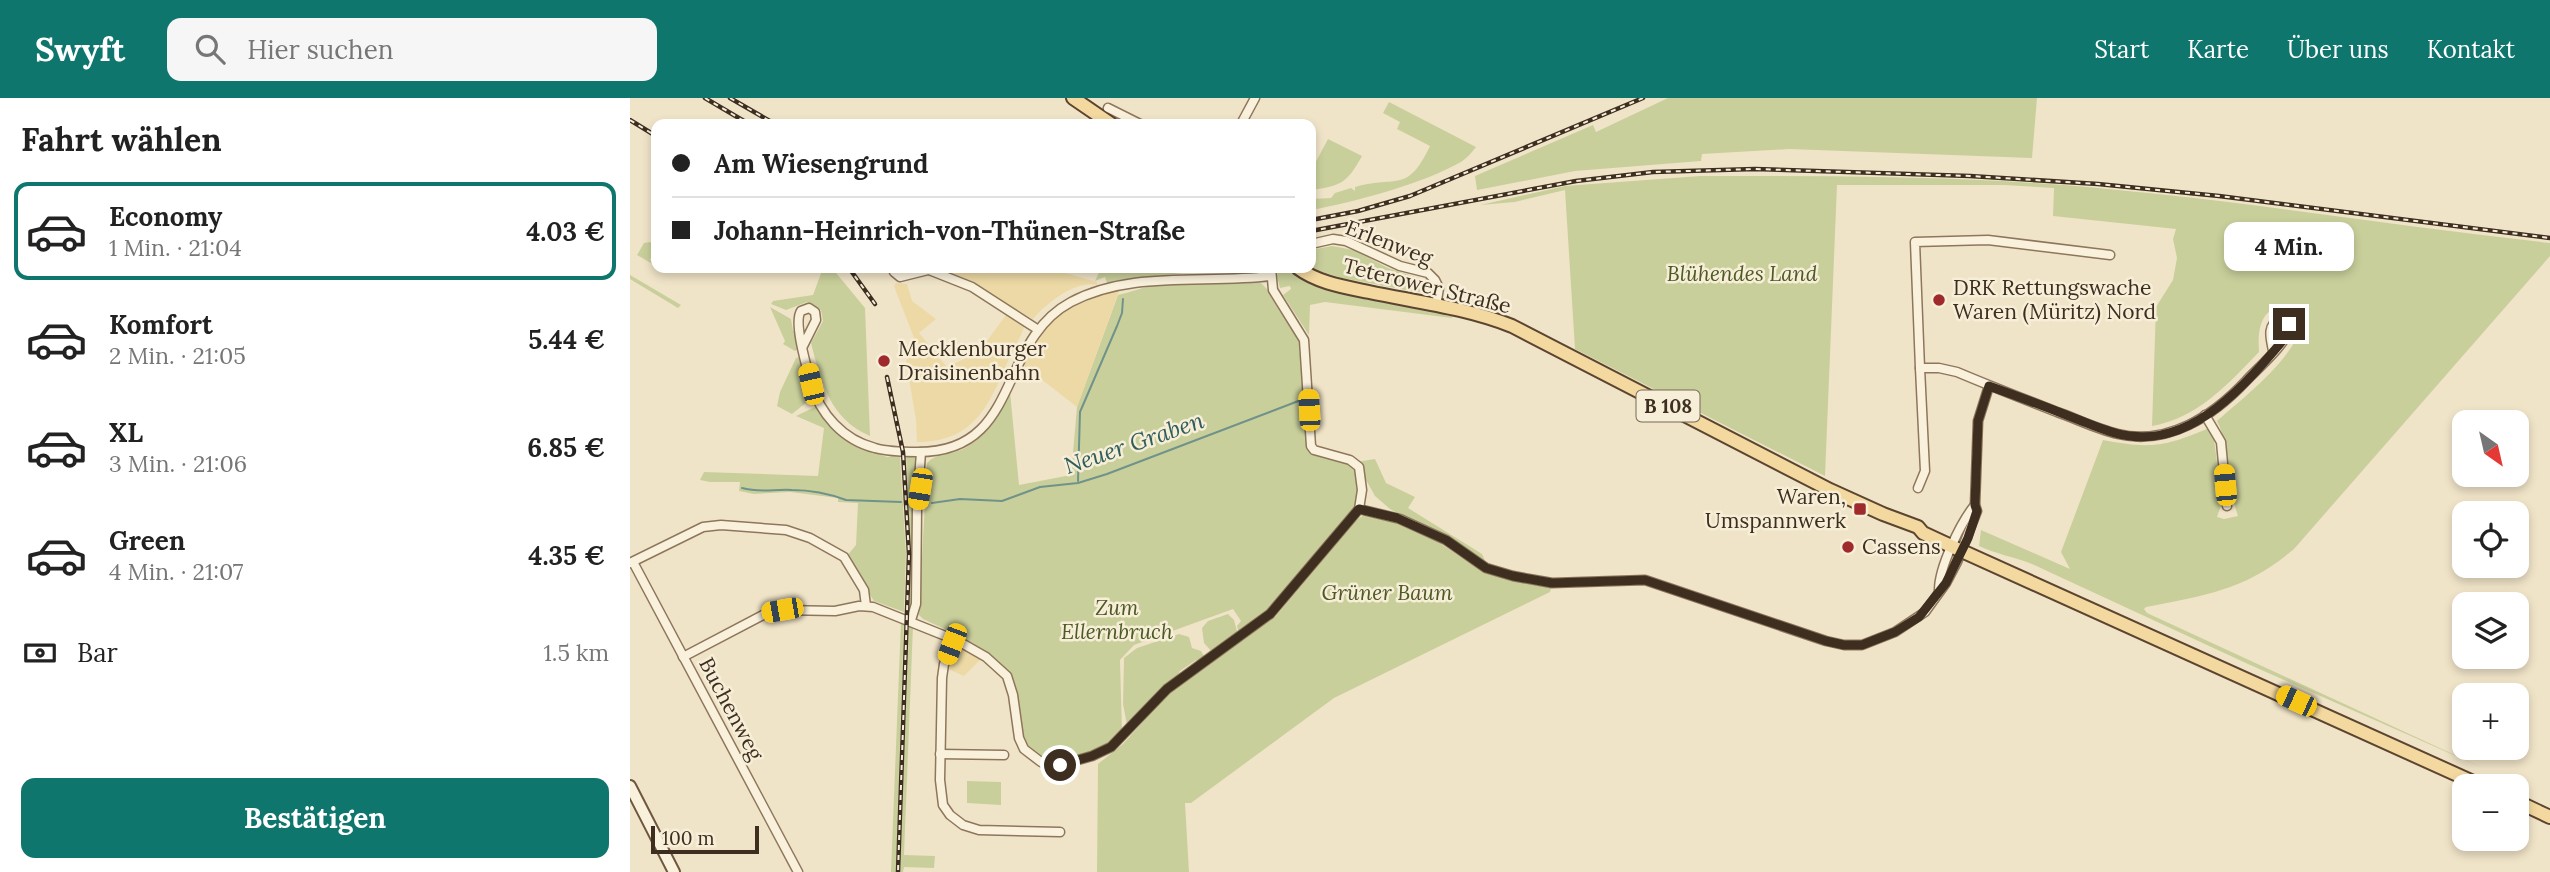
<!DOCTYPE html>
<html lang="de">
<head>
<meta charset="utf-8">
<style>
  :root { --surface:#fff; --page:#f6f6f6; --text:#222; --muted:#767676; --line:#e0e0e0; --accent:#0f766e }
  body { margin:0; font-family:Lora,serif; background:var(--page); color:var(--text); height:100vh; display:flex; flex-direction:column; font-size:26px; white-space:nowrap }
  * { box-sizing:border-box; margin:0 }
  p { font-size:23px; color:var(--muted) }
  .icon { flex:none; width:38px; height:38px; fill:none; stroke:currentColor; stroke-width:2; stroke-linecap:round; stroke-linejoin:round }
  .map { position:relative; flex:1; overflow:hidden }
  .sheet { display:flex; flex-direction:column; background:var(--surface); width:630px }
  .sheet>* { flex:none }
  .top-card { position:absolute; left:21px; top:21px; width:665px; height:154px; border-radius:14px; box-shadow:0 4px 10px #0003; display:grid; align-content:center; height:154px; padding:0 21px; background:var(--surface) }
  .needle { width:46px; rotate:146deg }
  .tools { position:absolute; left:1822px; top:312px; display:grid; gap:14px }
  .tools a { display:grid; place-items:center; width:77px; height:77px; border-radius:14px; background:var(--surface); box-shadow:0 4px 10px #0003; font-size:35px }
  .scale { position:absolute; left:21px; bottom:18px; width:108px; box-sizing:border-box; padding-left:7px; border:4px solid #3d2e20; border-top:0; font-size:19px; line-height:24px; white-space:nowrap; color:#3d2e20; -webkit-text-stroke:5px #f7eed8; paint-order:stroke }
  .end { position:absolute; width:32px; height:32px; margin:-16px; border:9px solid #3d2e20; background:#fff; box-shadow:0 0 0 4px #fff }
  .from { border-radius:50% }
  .bubble { position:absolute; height:49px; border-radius:14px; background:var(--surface); box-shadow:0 4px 10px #0003; font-size:23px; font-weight:700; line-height:49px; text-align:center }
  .car { position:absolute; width:21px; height:42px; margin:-21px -10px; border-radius:9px; box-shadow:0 0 5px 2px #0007; background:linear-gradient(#f5c518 24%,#345 0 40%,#f5c518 0 76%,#345 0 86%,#f5c518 0) }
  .top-card b { display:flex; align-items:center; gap:24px; height:66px; font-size:26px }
  .top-card b+b { border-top:2px solid var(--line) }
  .top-card i { width:18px; height:18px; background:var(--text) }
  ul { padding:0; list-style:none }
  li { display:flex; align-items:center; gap:21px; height:98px; margin:0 14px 10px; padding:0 7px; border:4px solid transparent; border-radius:14px }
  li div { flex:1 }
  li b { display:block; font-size:26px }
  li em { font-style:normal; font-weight:700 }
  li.selected { border-color:var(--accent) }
  li>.icon { width:63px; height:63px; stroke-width:1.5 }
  h2 { padding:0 21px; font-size:32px; line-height:84px }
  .pay { display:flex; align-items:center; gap:18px; height:77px; padding:0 21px; font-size:26px }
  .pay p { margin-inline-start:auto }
  .button { display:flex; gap:14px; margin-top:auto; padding:14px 21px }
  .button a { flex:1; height:80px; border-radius:14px; background:var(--accent); color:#fff; font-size:28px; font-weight:700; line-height:80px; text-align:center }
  header { display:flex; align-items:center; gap:42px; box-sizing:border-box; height:98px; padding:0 35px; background:var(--accent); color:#fff }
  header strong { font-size:33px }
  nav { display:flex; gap:38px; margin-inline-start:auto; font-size:24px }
  .search { width:490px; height:63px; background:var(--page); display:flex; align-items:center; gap:18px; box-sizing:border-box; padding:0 24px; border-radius:14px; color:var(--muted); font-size:26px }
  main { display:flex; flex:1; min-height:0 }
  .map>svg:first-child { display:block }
  .green { fill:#c9cf9b }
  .sand { fill:#ecd9a5 }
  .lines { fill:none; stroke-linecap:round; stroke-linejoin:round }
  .stream { stroke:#6f938a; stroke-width:2 }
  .street-casing { stroke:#8d765c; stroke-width:11 }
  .secondary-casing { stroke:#6f573f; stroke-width:14 }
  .primary-casing { stroke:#5b4430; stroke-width:16 }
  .street { stroke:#faf1dc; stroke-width:8 }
  .secondary { stroke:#faf1dc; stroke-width:10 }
  .primary { stroke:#f3d9a0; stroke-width:12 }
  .rail-casing { stroke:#3d2e20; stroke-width:4.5 }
  .rail { stroke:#f7eed8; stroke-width:2; stroke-dasharray:5; stroke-linecap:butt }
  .route { stroke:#3d2e20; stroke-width:9 }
  .poi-dot { fill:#9e2a2b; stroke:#f7eed8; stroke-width:2.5 }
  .labels { text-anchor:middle; stroke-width:5; stroke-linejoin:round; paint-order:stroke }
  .shield { fill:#f7eed8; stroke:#756857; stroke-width:2 }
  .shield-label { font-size:19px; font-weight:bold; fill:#3d2e20 }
  .street-label { font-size:21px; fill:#3d2e20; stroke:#f7eed8 }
  .park-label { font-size:21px; font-style:italic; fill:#4d5a26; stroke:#f7eed8 }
  .poi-label { font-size:21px; fill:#3d2e20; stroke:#f7eed8; text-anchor:start }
  .water-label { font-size:23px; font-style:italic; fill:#2f5d5a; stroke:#f7eed8 }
</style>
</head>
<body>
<header>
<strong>Swyft</strong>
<div class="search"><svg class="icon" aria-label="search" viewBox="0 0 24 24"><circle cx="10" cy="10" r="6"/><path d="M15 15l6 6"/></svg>Hier suchen</div>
<nav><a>Start</a><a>Karte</a><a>Über uns</a><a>Kontakt</a></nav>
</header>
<main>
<section class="sheet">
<h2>Fahrt wählen</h2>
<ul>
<li class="selected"><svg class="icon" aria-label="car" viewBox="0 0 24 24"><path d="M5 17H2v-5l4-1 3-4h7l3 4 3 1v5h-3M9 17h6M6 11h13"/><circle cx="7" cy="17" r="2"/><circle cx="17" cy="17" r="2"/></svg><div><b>Economy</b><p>1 Min. · 21:04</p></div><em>4.03 €</em></li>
<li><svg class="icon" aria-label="car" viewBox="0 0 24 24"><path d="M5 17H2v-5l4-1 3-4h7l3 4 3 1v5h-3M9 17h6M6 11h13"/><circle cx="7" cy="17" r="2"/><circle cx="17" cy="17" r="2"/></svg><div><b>Komfort</b><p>2 Min. · 21:05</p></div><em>5.44 €</em></li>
<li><svg class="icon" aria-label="car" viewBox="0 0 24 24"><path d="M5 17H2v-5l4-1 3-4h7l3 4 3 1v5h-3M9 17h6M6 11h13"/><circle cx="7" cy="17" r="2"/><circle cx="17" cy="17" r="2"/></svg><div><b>XL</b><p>3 Min. · 21:06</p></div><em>6.85 €</em></li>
<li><svg class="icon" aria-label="car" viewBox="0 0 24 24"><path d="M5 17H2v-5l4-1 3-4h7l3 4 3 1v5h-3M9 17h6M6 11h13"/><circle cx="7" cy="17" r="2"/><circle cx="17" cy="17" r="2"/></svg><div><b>Green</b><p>4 Min. · 21:07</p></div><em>4.35 €</em></li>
</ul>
<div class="pay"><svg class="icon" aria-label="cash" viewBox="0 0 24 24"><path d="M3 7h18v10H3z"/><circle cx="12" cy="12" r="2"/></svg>Bar<p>1.5 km</p></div>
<div class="button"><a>Bestätigen</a></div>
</section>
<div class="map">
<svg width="1920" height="774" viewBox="0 0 1920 774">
  <rect width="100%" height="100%" fill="#f0e4c8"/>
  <g class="green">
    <polygon points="1038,0 1407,0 1402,60 1159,51 1072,56 1071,63 945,73 847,92 845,78 963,27 966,34"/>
    <path d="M759,4L846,49C842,54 837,60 831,64C792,86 725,104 681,112V101L701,100L705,95L721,90L725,93V89C768,77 777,96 800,48L767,31L770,24L753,15Z"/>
    <path d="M698,41L732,58C717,85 711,88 681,92V73Z"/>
    <path d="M1070,78C1170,78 1271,78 1372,83C1555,93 1738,125 1920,145V158L1664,451C1616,492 1577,497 1516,509L1514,511L1517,515L1853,670L1618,566L1402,466C1384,459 1366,456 1349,448L1351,432L1440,471L1431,454L1473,342C1521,351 1534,349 1579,330L1584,341L1592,404L1587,419L1594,421L1608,418C1597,387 1602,353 1587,323C1605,306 1693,240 1663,214C1660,211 1654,208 1649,209C1628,214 1628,238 1629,254C1598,286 1568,320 1522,328L1526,209L1543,182L1547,160L1543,141L1546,131L1423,118L1424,90L1374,87H1207L1195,378L945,251L935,92L885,104L850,107L935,88Z"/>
    <polygon points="20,144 26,148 20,162 26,165 26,168 7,157 14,145"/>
    <polygon points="702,148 724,152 758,170 791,181 799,189 795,193 786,194 712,180 682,171 681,152"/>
    <path d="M193,170H202L235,210L240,338C200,321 191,284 181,245L193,223L191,212L177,204L156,212L141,206L143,203L183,197Z"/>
    <polygon points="471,170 631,170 617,173 552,175 477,185 475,179 465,183"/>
    <polygon points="649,170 657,170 667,178 781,210 822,217 822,220 695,204 680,207 679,237 653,197 661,191 660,188 650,190 647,178"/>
    <polygon points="0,177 51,207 48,210 0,181"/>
    <path d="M624,182L632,186L639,193L659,223L669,244L676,341C677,347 678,352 684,356C690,359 699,358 706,359C735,367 733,392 723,415L637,514L609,536L607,528L611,523L603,511L504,547L490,562L492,634C469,657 416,678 394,645L375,571L331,541L333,536L323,531L321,534L293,521L289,517L297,365C306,355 318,357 331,352C353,342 370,318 380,294L389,387L441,377L447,309L488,197C502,194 512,189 526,187Z"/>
    <polygon points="140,209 161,221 163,233 166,233 168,251 165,253 153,246 155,243"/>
    <polygon points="170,259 182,300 162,316 147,308 150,294 166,260"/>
    <polygon points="185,309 207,334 228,348 257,359 270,358 276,456 274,514 244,503 216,459 226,447 228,405 208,404 208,400 160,394 124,396 109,393 110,384 80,384 70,382 74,374 188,378 194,330 166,318"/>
    <polygon points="276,358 283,358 288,362 282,512 279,513 281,457"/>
    <polygon points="745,361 756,385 785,399 778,410 852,456 857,467 760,411 745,398 726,364"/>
    <path d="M734,417C782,414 817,456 857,474C877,482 900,485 921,490L920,494L704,600L561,705H555L559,774H467L468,666L493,646L537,597L646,518L725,423Z"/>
    <polygon points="598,516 604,522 608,537 582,554 574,545 572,530 578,523"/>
    <polygon points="271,523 274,524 266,774 261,774"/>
    <polygon points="279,526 283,528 274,757 305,758 304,770 274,769 273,774 270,774"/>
    <polygon points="549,536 559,539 562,550 571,553 574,558 569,563 566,562 550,573 546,580 497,627 493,606 494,560 507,550"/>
    <polygon points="337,683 371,684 371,707 337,705"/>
  </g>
  <g class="sand">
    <path d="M302,170H417L467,184V187C445,182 417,205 403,221L343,187Z"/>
    <path d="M266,185L277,186L282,203L306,221L289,235L317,269L349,254L376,217L394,229C392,238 384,248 380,258C360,305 346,344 287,344L286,322L276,262L292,250L284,240L264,188Z"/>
    <path d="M489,193L447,309L392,266C407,222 447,202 489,193Z"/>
    <polygon points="328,549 351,561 334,578 316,570 322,555"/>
  </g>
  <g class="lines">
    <g class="stream">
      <polyline points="448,383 450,314 487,228 492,215 493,201"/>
      <path d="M112,390C129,395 144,391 162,392C180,392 200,396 216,402L271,404"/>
      <polyline points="302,405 330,401 372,403 410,389 448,385 477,376 671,302"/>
    </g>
    <g class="street-casing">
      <g id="street">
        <polyline points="478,10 510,26"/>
        <polyline points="611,26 625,0"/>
        <polyline points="681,146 703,141 716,143 770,168 798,175 805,182 809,190 806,208"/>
        <path d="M1480,157L1358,142L1285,144L1290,270H1309L1327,274C1360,288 1394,301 1427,314C1447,321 1467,331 1488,336C1538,348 1583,318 1616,283C1628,270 1656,246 1660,230L1654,223L1649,222C1636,228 1641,241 1643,253"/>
        <polyline points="263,170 264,174 270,179 298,172"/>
        <polyline points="294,170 342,189 407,231"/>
        <path d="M173,248L186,222L185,214L179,210L171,213C163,224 177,270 181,285C190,316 213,342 245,350C259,354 273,354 287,354C392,355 366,244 441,204C501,172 575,186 640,178"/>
        <polyline points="1575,317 1591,344 1597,408"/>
        <polyline points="1288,390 1295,373 1290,270"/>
        <polyline points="729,411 770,421 816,442 856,470 883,478 922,485 1015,482 1196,543 1214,547 1232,547 1265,534 1295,514 1316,485 1327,464 1347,413 1345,407 1348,323 1359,288"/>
        <polyline points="3,464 168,774"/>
        <polyline points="0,465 73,429 91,427 156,432 180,440 214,459 234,492 236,508"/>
        <path d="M1309,492C1309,469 1331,424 1345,407"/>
        <polyline points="281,522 286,506 287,410 291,354"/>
        <polyline points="324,541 314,566 312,580 310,682 313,707 320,717 333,727 349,732 430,734"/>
        <polyline points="53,559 137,515 152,512 205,513 229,508 243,509 328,543 356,559 377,578 383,597 389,640 394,651 411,664 430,667 462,658 481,649 537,591 640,516 729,411 732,392 729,369 720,362 684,352 681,348 674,242 643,192 641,170"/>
        <polyline points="310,656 374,657"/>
      </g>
    </g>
    <g class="secondary-casing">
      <polyline id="secondary" points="0,688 44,774"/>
    </g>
    <g class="primary-casing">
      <g id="primary">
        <polyline points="443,0 481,26"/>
        <path d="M668,170C688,185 715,189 739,194C787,204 837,210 882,228L1200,392L1253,416L1288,429L1293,435L1334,454L1852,688"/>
        <polyline points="1886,703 1920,719"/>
      </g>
    </g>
    <use href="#street" class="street"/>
    <use href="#secondary" class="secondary"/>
    <use href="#primary" class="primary"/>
    <g class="rail-casing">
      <g id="rail">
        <polyline points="75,0 119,26"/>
        <polyline points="100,0 145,26"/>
        <polyline points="0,22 26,38"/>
        <polyline points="681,122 728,113 780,98 1013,0"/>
        <polyline points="681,133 946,83 1023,74 1125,71 1340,78 1468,86 1589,98 1920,140"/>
        <polyline points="219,170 245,206"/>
        <polyline points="257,279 273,354 279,456 268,774"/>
      </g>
    </g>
    <use href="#rail" class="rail"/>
  </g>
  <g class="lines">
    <path class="route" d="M430,667L462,658L481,649L537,591L640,516L729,411L767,420L816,442L856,470L883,478L922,485L1015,482L1196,543L1214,547H1232L1265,534L1289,519L1316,485L1338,440L1347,413L1345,407L1348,323L1359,288C1387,298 1416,309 1444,320C1463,327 1481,336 1500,338C1568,347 1621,280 1660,234L1659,226"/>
  </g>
  <g class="poi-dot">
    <circle cx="1309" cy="202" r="7"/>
    <circle cx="254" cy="263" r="7"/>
    <rect x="1223" y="404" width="14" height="14" rx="3.5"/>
    <circle cx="1218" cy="449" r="7"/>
  </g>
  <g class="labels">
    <rect class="shield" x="1006.5" y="292.5" width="63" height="31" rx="5"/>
    <g class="shield-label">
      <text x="1038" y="315">B 108</text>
    </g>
    <g class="street-label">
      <text transform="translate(759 145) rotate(21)" y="7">Erlenweg</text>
      <text transform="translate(797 188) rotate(14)" y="7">Teterower Straße</text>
      <text transform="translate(101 611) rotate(62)" y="7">Buchenweg</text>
    </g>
    <g class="park-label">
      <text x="1112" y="183">Blühendes Land</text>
      <text x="757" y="502">Grüner Baum</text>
      <text x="487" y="517">Zum<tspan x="487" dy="24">Ellernbruch</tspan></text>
    </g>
    <g class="poi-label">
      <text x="1323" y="197">DRK Rettungswache<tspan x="1323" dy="24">Waren (Müritz) Nord</tspan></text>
      <text x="268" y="258">Mecklenburger<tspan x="268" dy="24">Draisinenbahn</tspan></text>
      <text x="1216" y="406" text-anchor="end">Waren,<tspan x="1216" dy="24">Umspannwerk</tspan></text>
      <text x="1232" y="456">Cassens</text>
    </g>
    <g class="water-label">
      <text transform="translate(504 345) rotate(-19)" y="8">Neuer Graben</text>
    </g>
  </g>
</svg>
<div class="tools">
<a><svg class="needle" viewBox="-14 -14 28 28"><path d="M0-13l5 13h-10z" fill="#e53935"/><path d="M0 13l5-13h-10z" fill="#767676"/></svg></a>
<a><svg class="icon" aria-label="locate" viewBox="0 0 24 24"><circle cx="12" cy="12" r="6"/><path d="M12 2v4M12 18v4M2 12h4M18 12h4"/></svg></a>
<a><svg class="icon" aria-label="layers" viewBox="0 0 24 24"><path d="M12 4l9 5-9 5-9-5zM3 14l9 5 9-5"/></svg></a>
<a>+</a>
<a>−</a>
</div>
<div class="scale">100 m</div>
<i class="end from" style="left:430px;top:667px"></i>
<i class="end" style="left:1659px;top:226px"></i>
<div class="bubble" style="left:1594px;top:124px;width:130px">4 Min.</div>
<i class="car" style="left:181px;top:286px;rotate:347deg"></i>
<i class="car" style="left:679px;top:312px;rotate:357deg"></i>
<i class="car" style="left:1595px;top:387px;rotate:355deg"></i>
<i class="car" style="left:290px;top:391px;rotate:189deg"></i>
<i class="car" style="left:152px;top:512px;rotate:260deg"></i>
<i class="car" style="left:322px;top:546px;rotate:201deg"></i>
<i class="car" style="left:1666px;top:603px;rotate:295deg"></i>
<div class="top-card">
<b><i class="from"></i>Am Wiesengrund</b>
<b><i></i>Johann-Heinrich-von-Thünen-Straße</b>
</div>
</div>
</main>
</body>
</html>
